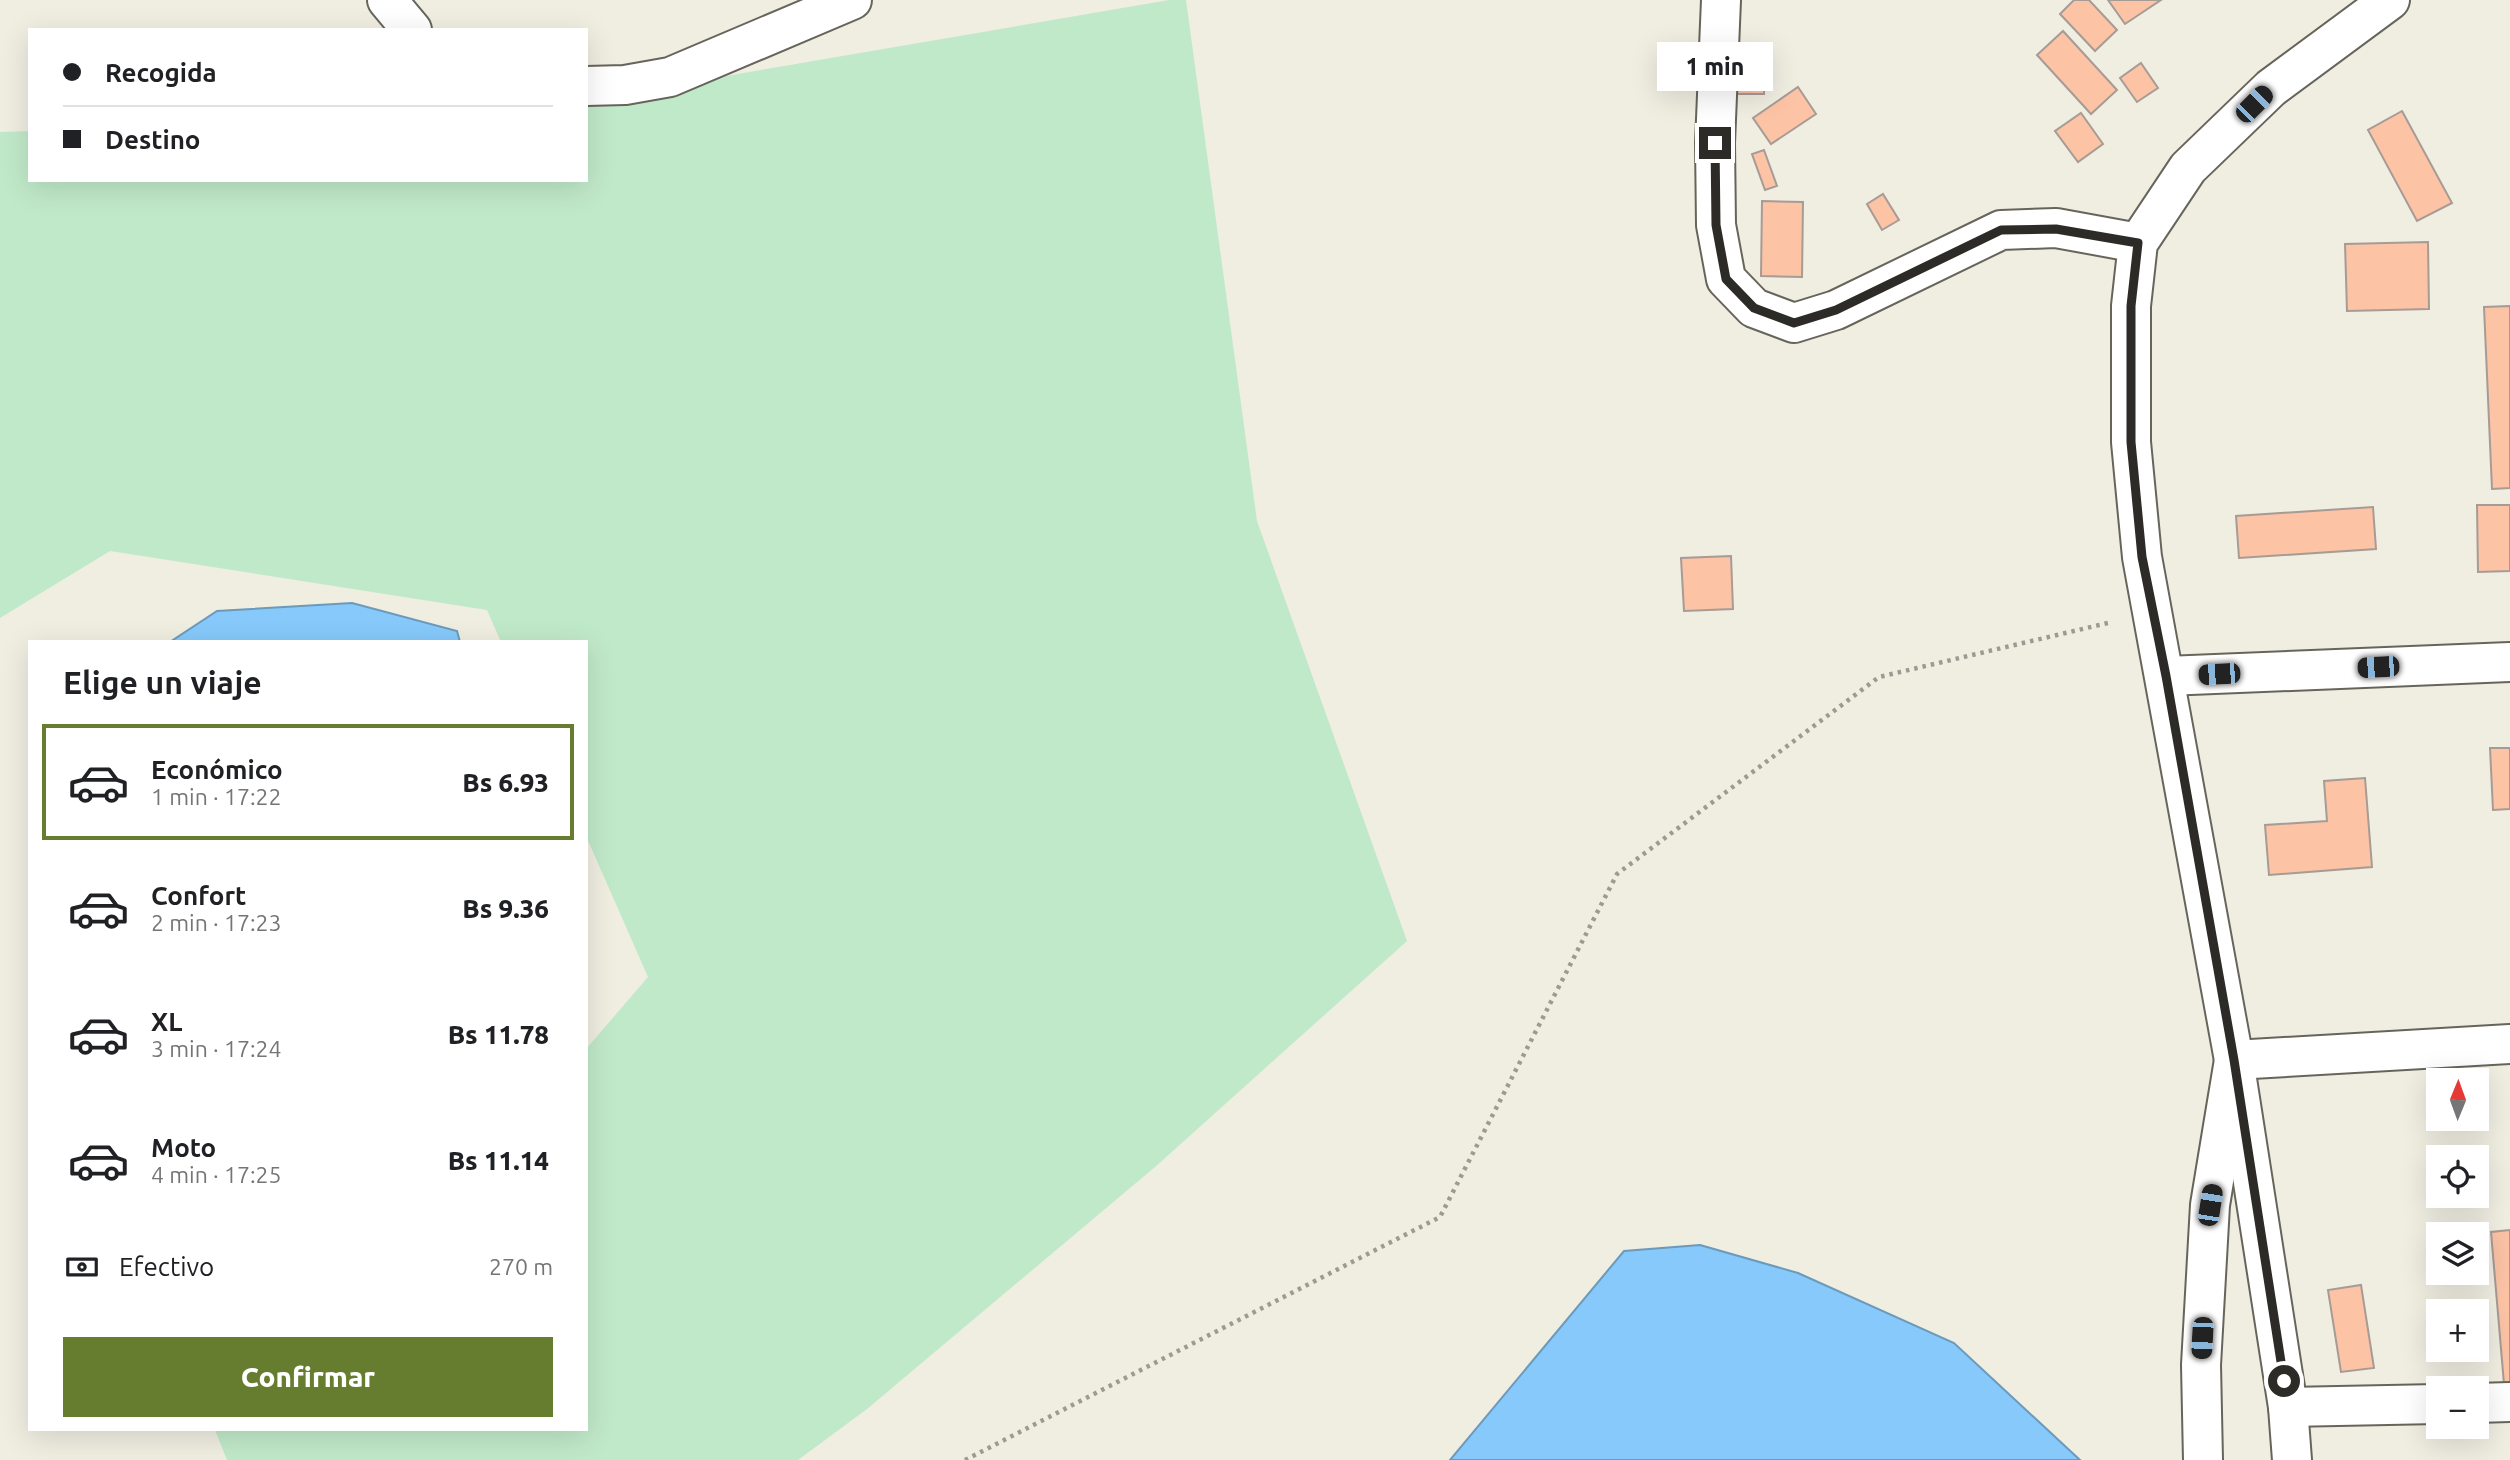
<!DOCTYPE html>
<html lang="es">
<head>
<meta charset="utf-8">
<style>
  :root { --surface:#fff; --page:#f2f2f2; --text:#202124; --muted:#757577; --line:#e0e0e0; --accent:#667d2f }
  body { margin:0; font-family:Ubuntu,sans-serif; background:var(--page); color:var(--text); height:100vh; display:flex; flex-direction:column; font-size:26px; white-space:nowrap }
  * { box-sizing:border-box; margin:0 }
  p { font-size:23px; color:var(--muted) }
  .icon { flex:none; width:38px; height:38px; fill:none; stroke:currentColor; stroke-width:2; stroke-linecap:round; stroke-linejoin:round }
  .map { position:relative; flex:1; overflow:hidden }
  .drawer { position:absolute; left:28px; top:640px; width:560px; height:791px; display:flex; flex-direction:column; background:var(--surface); border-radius:0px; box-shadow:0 7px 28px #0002 }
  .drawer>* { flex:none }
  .top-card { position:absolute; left:28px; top:28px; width:560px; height:154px; border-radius:0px; box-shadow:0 7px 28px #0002; display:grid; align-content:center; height:154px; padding:0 35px; background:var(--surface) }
  .needle { width:46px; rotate:1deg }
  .controls { position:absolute; left:2426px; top:1068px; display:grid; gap:14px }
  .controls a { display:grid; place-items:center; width:63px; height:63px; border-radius:0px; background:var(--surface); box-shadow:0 7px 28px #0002; font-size:35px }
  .end { position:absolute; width:32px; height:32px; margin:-16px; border:9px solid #2c2b27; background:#fff; box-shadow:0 0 0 4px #fff }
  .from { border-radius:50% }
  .bubble { position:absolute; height:49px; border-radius:0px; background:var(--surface); box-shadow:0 7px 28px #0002; font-size:23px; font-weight:800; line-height:49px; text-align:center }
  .car { position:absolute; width:21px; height:42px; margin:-21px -10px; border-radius:9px; box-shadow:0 0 5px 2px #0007; background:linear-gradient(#222 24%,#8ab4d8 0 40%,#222 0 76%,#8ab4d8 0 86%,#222 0) }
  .top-card b { display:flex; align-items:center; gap:24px; height:66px; font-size:26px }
  .top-card b+b { border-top:2px solid var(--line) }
  .top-card i { width:18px; height:18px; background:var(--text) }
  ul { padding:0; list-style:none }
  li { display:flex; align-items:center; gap:21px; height:116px; margin:0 14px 10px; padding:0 21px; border:4px solid transparent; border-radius:0px }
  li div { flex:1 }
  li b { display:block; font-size:26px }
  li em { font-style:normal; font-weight:800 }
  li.selected { border-color:var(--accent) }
  li>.icon { width:63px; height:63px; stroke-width:1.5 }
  h2 { padding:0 35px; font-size:32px; line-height:84px }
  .pay { display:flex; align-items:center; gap:18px; height:77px; padding:0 35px; font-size:26px }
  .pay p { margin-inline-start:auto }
  .primary-button { display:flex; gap:14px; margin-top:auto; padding:14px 35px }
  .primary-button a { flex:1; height:80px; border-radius:0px; background:var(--accent); color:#fff; font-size:28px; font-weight:800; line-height:80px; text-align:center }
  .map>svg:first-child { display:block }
  .green { fill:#c0e9c9 }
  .water { fill:#86c9fa; stroke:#6b9abb; stroke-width:2 }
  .building { fill:#fcc3a5; stroke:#a79b96; stroke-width:2 }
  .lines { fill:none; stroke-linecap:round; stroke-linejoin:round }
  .street-casing { stroke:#67655b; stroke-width:42 }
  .secondary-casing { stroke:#67655b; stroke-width:42 }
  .path { stroke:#9c9a92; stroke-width:4.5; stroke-dasharray:3.5 5; stroke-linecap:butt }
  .street { stroke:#fff; stroke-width:38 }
  .secondary { stroke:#fff; stroke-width:38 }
  .route { stroke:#2c2b27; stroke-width:9 }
</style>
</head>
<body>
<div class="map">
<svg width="2510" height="1460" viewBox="0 0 2510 1460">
  <rect width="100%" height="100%" fill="#f0ede1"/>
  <polygon class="green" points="1169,0 1186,0 1257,521 1407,941 1155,1167 867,1409 798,1460 227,1460 215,1430 586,1430 586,1049 648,977 586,836 586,642 501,642 487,610 110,551 0,618 0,132 30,131 30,180 586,180 586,100"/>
  <g class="water">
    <polygon points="352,603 457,631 460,642 170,642 217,611"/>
    <polygon points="1700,1245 1798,1273 1954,1343 2080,1460 1450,1460 1624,1251"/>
  </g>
  <g class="building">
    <polygon points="2074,0 2089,0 2117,30 2095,51 2060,14"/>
    <polygon points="2108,0 2161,0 2125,24"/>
    <polygon points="2063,31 2117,90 2091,114 2037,55"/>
    <polygon points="2141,63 2158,88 2137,102 2120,78"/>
    <rect x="1723" y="67" width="41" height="27"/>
    <polygon points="1798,87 1816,114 1771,144 1753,118"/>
    <polygon points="2402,111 2452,203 2417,221 2368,130"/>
    <polygon points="2081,113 2103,144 2078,162 2055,131"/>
    <polygon points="1764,150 1777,186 1765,190 1752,154"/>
    <polygon points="1883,194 1899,220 1882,230 1867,204"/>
    <polygon points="1762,201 1803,202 1802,277 1761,276"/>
    <polygon points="2428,242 2429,309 2347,311 2345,244"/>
    <polygon points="2510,306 2510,488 2492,489 2484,307"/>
    <polygon points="2477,505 2510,505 2510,571 2478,572"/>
    <polygon points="2373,507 2376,549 2239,558 2236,516"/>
    <polygon points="1731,556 1733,609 1684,611 1681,558"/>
    <polygon points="2490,748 2510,748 2510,809 2493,810"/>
    <polygon points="2365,778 2372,867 2269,875 2265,825 2327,821 2324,781"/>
    <polygon points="2510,1230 2510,1384 2504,1384 2491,1232"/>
    <polygon points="2361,1285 2374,1368 2341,1372 2328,1290"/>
  </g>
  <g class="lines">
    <g class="street-casing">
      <g id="street">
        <polyline points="387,0 412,30"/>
        <polyline points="1721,0 1715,143 1716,225 1726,279 1754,308 1794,323 1836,310 2001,230 2056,228 2138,243"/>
        <polyline points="586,86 625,85 670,77 852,0"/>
        <polyline points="2166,676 2510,662"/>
        <polyline points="2476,1403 2510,1402"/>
        <polyline points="2288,1407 2438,1404"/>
        <polyline points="2203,1460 2201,1365 2210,1205 2234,1060 2510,1044"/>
      </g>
    </g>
    <g class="secondary-casing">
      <polyline id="secondary" points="2292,1460 2288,1407 2234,1060 2142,557 2131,442 2131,306 2138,243 2188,168 2271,88 2390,0"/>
    </g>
    <polyline class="path" points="965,1460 1440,1217 1617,874 1879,677 2112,622"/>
    <use href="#street" class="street"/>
    <use href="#secondary" class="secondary"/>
  </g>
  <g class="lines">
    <polyline class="route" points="1715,143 1716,225 1726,279 1754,308 1794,323 1836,310 2001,230 2056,229 2138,243 2131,306 2131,442 2142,557 2166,676 2234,1060 2284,1381"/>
  </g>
</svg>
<div class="controls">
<a><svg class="needle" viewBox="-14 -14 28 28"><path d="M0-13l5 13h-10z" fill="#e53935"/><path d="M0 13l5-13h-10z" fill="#757577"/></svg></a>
<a><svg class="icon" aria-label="locate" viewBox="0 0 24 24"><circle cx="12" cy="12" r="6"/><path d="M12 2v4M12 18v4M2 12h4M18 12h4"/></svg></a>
<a><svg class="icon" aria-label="layers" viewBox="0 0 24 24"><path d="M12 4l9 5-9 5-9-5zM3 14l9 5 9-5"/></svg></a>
<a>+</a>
<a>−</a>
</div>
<i class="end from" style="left:2284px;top:1381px"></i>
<i class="end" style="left:1715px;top:143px"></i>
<div class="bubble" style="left:1657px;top:42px;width:116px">1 min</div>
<i class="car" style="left:2254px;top:104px;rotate:45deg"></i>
<i class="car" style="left:2378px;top:667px;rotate:267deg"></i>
<i class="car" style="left:2219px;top:674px;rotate:267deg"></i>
<i class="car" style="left:2210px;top:1205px;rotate:9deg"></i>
<i class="car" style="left:2202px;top:1338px;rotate:183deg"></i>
<div class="top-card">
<b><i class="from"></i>Recogida</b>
<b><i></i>Destino</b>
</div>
<section class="drawer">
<h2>Elige un viaje</h2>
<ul>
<li class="selected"><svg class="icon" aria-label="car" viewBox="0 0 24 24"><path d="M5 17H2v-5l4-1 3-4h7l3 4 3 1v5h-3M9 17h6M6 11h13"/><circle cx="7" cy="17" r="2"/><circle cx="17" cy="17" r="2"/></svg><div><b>Económico</b><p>1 min · 17:22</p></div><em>Bs 6.93</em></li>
<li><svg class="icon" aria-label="car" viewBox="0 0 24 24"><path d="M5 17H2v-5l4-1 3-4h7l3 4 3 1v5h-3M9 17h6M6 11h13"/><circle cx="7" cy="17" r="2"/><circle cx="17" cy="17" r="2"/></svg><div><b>Confort</b><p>2 min · 17:23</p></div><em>Bs 9.36</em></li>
<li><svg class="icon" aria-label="car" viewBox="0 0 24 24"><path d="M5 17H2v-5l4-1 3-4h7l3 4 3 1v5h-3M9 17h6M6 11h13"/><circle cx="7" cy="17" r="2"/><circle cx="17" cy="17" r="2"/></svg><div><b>XL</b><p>3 min · 17:24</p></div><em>Bs 11.78</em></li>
<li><svg class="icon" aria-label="car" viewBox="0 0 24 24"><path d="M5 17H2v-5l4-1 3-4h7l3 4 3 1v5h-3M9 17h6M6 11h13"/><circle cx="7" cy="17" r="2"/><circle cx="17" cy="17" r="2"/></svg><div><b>Moto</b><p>4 min · 17:25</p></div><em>Bs 11.14</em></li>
</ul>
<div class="pay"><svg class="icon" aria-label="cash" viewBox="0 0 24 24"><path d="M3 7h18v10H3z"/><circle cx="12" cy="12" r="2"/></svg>Efectivo<p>270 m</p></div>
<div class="primary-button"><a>Confirmar</a></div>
</section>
</div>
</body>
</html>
